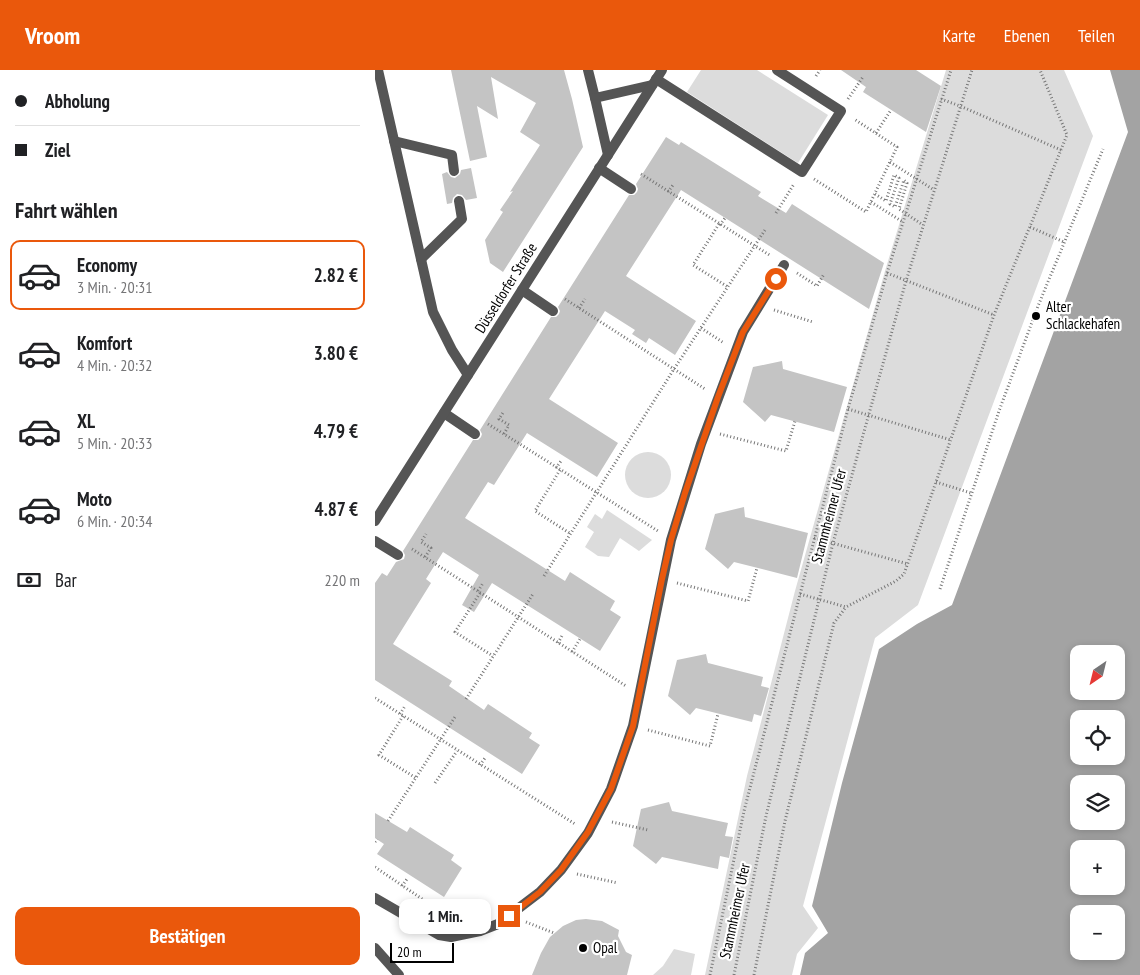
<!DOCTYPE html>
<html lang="de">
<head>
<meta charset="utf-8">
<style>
  :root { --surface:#fff; --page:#f2f2f2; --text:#202124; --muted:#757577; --line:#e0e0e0; --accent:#ea580c }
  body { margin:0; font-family:"PT Sans Narrow",sans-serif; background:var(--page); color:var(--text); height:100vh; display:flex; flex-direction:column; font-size:19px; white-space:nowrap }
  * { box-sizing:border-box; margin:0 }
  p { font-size:16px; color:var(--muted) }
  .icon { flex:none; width:28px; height:28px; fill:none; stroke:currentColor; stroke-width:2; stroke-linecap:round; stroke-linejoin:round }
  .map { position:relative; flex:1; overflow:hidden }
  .sheet { display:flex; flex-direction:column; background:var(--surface); width:375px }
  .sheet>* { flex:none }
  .hud { display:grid; align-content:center; height:110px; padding:0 15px; background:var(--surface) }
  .needle { width:32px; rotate:215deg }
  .tools { position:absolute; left:695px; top:575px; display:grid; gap:10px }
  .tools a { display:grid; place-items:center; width:55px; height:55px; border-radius:10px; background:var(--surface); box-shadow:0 2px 8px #0003; font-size:25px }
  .scale { position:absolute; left:15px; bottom:12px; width:64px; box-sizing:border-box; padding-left:5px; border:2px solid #000; border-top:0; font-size:14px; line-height:18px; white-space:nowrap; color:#000; -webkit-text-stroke:4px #fff; paint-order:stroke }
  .end { position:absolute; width:22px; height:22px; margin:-11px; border:6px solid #ea580c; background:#fff; box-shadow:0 0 0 2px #fff }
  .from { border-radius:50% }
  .bubble { position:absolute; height:35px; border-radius:10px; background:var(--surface); box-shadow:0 2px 8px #0003; font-size:16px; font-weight:800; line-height:35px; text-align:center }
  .hud b { display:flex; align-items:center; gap:18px; height:48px; font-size:19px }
  .hud b+b { border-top:1px solid var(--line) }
  .hud i { width:12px; height:12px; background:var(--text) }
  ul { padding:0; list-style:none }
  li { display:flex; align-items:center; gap:15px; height:70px; margin:0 10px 8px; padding:0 5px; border:2px solid transparent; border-radius:10px }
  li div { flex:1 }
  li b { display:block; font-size:19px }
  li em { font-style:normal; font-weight:800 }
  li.current { border-color:var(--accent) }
  li>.icon { width:45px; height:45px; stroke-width:1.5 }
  h2 { padding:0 15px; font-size:22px; line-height:60px }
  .pay { display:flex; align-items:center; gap:12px; height:55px; padding:0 15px; font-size:19px }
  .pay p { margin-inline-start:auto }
  .button { display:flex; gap:10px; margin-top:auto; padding:10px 15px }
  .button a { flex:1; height:58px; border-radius:10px; background:var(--accent); color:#fff; font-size:20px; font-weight:800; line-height:58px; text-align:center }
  header { display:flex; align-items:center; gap:30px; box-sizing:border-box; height:70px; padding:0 25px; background:var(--accent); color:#fff }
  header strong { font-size:24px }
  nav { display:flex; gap:28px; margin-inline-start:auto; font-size:18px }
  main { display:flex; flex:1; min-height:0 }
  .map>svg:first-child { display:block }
  .green { fill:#dcdcdc }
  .water { fill:#a3a3a3; fill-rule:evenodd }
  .building { fill:#c4c4c4 }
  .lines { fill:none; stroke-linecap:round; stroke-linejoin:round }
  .path { stroke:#777; stroke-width:3; stroke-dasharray:1 2.5; stroke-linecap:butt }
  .service { stroke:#555; stroke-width:10 }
  .minor { stroke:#555; stroke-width:10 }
  .tertiary { stroke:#555; stroke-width:10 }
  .route { stroke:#ea580c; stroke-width:6 }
  .poi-dot { fill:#000; stroke:#fff; stroke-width:2 }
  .labels { text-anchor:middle; stroke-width:4.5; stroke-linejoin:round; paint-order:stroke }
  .street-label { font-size:15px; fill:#000; stroke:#fff }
  .poi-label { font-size:15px; fill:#000; stroke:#fff; text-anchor:start }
</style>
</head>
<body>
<header>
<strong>Vroom</strong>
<nav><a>Karte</a><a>Ebenen</a><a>Teilen</a></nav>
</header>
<main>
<section class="sheet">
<div class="hud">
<b><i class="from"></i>Abholung</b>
<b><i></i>Ziel</b>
</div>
<h2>Fahrt wählen</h2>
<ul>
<li class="current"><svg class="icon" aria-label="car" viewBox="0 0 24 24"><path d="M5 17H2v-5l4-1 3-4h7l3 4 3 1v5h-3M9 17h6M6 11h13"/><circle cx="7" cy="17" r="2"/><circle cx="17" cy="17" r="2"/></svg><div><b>Economy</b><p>3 Min. · 20:31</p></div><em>2.82 €</em></li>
<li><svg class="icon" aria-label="car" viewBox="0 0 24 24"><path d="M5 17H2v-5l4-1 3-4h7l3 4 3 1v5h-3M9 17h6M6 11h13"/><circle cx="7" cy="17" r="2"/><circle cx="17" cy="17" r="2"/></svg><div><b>Komfort</b><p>4 Min. · 20:32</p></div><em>3.80 €</em></li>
<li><svg class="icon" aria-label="car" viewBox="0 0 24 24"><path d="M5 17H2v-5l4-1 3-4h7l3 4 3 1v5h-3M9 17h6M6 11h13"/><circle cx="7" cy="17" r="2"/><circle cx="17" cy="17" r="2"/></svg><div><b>XL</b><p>5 Min. · 20:33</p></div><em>4.79 €</em></li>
<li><svg class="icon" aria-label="car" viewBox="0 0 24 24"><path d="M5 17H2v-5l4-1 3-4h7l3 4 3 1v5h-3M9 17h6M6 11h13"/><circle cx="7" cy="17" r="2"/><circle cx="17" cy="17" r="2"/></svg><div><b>Moto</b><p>6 Min. · 20:34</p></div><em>4.87 €</em></li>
</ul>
<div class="pay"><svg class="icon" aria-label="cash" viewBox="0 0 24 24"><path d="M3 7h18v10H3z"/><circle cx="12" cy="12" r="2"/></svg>Bar<p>220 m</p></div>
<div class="button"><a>Bestätigen</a></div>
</section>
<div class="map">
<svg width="765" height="905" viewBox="0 0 765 905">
  <rect width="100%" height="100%" fill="#fff"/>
  <g class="green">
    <polygon points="326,0 382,0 453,45 423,93 312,22"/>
    <polygon points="571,0 689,0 718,66 543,535 500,568 428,836 443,858 422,884 417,905 330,905 372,706 420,521 510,201"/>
    <circle cx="273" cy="405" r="23"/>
    <polygon points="232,440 277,470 264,481 245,468 234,487 223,486 210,477 219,462 212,457 220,444 227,449"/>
    <polygon points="299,879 320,884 316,905 278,905 288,896"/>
  </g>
  <path class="water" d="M735,0H765V905H425L430,883L453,863L437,836L467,713L504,579L542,554L577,535L753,62ZM704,584H741V621H704ZM704,649H741V686H704ZM704,714H741V751H704ZM704,779H741V816H704ZM704,844H741V881H704Z"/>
  <g class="building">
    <polygon points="76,0 189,0 197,29 208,77 128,202 115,193 110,170 128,142 125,140 138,121 135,122 165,75 145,62 161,33 116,7 123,49 102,36 112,87 95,91"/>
    <polygon points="466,0 541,0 566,16 551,62 488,22 491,17"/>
    <polygon points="291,67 304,75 306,72 386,122 383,126 411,143 417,134 509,193 494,239 306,120 251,206 321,251 300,285 274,268 271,273 257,264 260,260 230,241 174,329 243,373 222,407 152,363 119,415 113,412 90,448 190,511 195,502 240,531 235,540 246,547 225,581 117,513 99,542 87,535 104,505 68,482 51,509 56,513 18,574 77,611 74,616 109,640 113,634 157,663 154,668 165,675 147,704 0,610 0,513 7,503 12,506 21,492 29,489 30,485 28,481 98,370 103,370 106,367 107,364 105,360 176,247 181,247 184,244 185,241 183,237 254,125 259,125 262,122 263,119 261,114"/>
    <polygon points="96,98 102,128 91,130 87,125 82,124 78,128 77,133 72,134 67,104 72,102 76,107 80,108 85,104 86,100"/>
    <polygon points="407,291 408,299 472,317 459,362 396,345 390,352 368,332 378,297"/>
    <polygon points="369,437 370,447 433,463 422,508 359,492 353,499 330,479 340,444"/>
    <polygon points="331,584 333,593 388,607 386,616 394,618 386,646 379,644 377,652 321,638 315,645 293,626 302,590"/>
    <polygon points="294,732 297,741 353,753 350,766 358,767 354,788 345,786 343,799 287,787 281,794 258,776 266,739"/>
    <polygon points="0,743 32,762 35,757 79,785 76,790 87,798 69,827 2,784 9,774 0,768"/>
    <polygon points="211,849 227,851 244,860 243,866 251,882 257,885 252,905 157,905 166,883 175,867 188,856 201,850"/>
  </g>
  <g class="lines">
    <g class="path">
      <polyline points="441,6 445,0"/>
      <polyline points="473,29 488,7"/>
      <polyline points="566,29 585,36 686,80"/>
      <polyline points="501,63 516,40"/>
      <polyline points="515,92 559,120"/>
      <polyline points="266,104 396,186"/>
      <polyline points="439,109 491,142 522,77 479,49"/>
      <polyline points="293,122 298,115"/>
      <polyline points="500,124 511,131 519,105 524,108 515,134 520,137 529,110 532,113 524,139 548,155"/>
      <polyline points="496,132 528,152"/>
      <polyline points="401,143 419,114"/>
      <polyline points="344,154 318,195 353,217"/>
      <polyline points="345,155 350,148"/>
      <polyline points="655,157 689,172"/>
      <polyline points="422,203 442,216 449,204"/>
      <polyline points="512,203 619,245"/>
      <polyline points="190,229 330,319"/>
      <polyline points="204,238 210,229"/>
      <polyline points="399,240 438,252"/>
      <polyline points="326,258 349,273"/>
      <polyline points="473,339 576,370"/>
      <polyline points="113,354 283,461"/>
      <polyline points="129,364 134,355 124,349 129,341"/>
      <polyline points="345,364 411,381 420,351"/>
      <polyline points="181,398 186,391"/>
      <polyline points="185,400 160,441 196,464"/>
      <polyline points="561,412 596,423"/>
      <polyline points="439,468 533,494"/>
      <polyline points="37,479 251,616"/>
      <polyline points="50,487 56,478 46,472 51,464"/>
      <polyline points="169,506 299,299 390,160"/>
      <polyline points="302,513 373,531 382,498"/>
      <polyline points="565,519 624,341 663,236 728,79"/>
      <polyline points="103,521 108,513"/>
      <polyline points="105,523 80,562 118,586"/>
      <polyline points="425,524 471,537 521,511 529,504 619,245 692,65 665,0"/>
      <polyline points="183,573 188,564"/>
      <polyline points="197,582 205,569"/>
      <polyline points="0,628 200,754"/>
      <polyline points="91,629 158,524"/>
      <polyline points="25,644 30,636"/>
      <polyline points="28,646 4,685 41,708"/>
      <polyline points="273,660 335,676 343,644"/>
      <polyline points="105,695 110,688"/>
      <polyline points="60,713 82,681"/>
      <polyline points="13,751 80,647"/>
      <polyline points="237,752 273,760"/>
      <polyline points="0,772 2,769"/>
      <polyline points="0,797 78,850"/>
      <polyline points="202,804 243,813"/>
      <polyline points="27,816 32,809"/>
      <polyline points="151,852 179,863"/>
      <polyline points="335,905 369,741 473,339 512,203 576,0"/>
      <polyline points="359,905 391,746 458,473 531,211 597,0"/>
      <polyline points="379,905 410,751 459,553 471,537"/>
    </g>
    <g class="service">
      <polyline points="3,0 58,242 77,280 93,305"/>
      <polyline points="19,71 77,85 79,101"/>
      <polyline points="224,98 256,119"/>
      <polyline points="46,189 87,149 84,131"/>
      <polyline points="147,220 178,241"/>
      <polyline points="69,343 100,364"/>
      <polyline points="0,471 23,485"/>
      <polyline points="0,828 64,865 76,867 105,861 123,854 165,822 186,800 213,763 236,719 258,656 296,470 326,374 368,262 409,195"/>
    </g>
    <g class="minor">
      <polyline points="213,0 220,28 277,15"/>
      <polyline points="281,9 427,102 466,41 402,0"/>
      <polyline points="220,28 233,85"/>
      <polyline points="0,878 24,905"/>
    </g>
    <polyline class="tertiary" points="0,451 287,0"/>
  </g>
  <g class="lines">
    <polyline class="route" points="134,846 165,822 186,800 213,762 236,719 258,656 287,509 296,470 310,423 343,327 368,262 401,209"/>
  </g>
  <g class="poi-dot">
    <circle cx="661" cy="246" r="5"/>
    <circle cx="208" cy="878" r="5"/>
  </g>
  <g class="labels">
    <g class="street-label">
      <text transform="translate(131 218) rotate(-58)" y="5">Düsseldorfer Straße</text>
      <text transform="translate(454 446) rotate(-75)" y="5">Stammheimer Ufer</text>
      <text transform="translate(360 841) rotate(-78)" y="5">Stammheimer Ufer</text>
    </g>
    <g class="poi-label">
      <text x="671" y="242">Alter<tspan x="671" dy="17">Schlackehafen</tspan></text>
      <text x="218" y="883">Opal</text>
    </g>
  </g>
</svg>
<div class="tools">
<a><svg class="needle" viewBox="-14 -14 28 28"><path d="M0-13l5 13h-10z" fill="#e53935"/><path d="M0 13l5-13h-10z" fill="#757577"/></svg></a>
<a><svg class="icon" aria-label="locate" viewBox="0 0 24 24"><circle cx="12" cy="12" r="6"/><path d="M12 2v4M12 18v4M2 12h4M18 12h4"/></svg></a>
<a><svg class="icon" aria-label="layers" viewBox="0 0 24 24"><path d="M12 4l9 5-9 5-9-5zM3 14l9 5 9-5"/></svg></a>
<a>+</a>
<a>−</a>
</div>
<div class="scale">20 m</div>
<i class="end from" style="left:401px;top:209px"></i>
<i class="end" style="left:134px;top:846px"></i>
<div class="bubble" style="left:24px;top:829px;width:92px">1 Min.</div>
</div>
</main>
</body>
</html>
